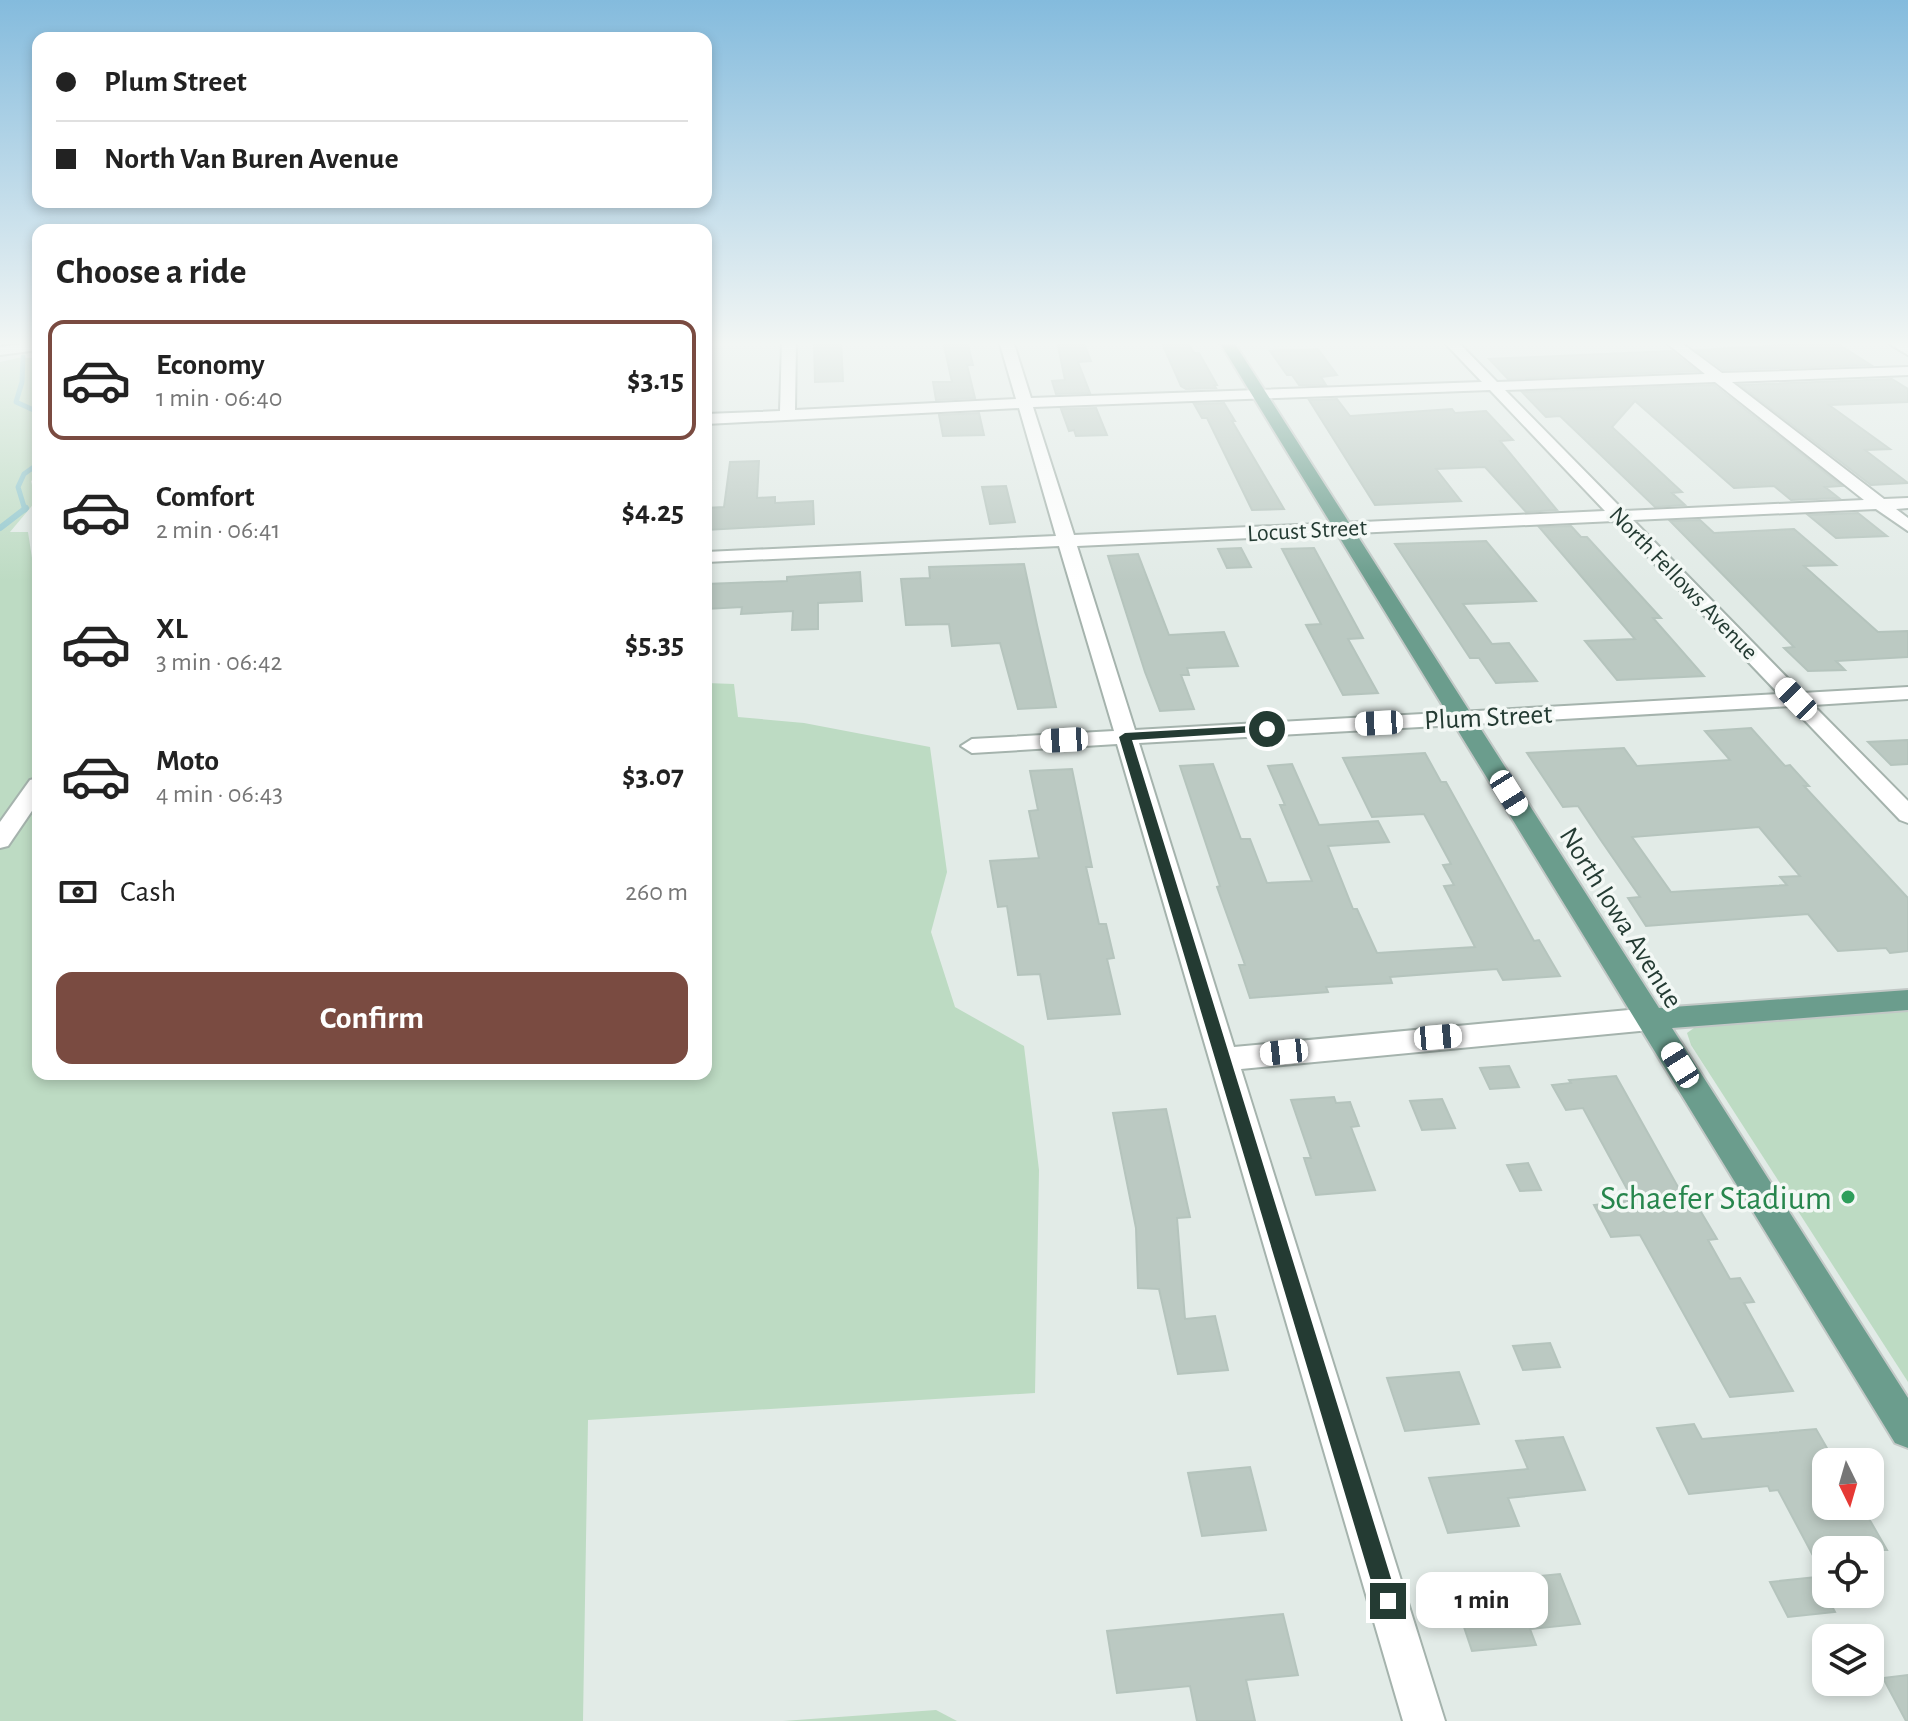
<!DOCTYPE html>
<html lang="en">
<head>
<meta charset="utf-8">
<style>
  :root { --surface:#fff; --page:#f2f2f2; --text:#222; --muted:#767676; --line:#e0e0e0; --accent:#7a4b41 }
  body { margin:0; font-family:"Alegreya Sans",sans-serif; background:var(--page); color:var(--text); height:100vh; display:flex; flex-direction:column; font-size:30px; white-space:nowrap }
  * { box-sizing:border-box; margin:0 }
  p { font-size:26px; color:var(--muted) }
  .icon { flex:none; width:44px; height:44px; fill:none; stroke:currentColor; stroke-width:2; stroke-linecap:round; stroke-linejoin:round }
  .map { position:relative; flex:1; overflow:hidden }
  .details { position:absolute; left:32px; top:224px; width:680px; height:856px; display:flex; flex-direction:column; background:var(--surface); border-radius:16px; box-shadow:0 4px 12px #0003 }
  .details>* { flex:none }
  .top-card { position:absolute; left:32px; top:32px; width:680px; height:176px; border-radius:16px; box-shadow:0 4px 12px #0003; display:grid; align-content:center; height:176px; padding:0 24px; background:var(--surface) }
  .needle { width:52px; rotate:175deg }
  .controls { position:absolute; left:1812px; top:1448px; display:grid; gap:16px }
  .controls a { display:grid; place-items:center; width:72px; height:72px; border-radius:16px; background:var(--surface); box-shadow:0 4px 12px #0003; font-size:40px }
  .end { position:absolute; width:36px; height:36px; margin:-18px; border:10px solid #243b33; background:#fff; box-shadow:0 0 0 4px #fff }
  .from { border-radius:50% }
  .bubble { position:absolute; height:56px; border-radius:16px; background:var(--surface); box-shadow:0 4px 12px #0003; font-size:26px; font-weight:600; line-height:56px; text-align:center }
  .car { position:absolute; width:24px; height:48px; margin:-24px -12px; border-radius:10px; box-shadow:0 0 6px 2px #0007; background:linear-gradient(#fff 24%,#345 0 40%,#fff 0 76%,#345 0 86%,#fff 0) }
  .top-card b { display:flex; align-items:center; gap:28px; height:76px; font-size:30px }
  .top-card b+b { border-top:2px solid var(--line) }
  .top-card i { width:20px; height:20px; background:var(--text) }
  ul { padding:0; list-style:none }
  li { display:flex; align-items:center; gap:24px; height:120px; margin:0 16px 12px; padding:0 8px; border:4px solid transparent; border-radius:16px }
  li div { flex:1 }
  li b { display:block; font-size:30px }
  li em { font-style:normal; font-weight:600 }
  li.selected { border-color:var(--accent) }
  li>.icon { width:72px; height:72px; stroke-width:1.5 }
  h2 { padding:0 24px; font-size:36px; line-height:96px }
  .pay { display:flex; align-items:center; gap:20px; height:88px; padding:0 24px; font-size:30px }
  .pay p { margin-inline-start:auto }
  .primary-button { display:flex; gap:16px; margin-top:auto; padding:16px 24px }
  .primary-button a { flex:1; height:92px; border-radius:16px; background:var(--accent); color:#fff; font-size:32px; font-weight:600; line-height:92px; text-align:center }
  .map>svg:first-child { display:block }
  .green { fill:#bddbc3 }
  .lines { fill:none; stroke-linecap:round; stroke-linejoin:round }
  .stream-far1 { stroke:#8fc6cc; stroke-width:5 }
  .stream { stroke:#8fc6cc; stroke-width:6 }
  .building { fill:#bbc9c2; stroke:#b5c4bd; stroke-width:2; fill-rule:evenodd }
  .minor-casing { stroke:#a5b3ad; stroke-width:4 }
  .major-casing { stroke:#c2c8c6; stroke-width:4 }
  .minor { fill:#fff; fill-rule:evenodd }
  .major { fill:#6b9d8d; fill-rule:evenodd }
  .route { fill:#243b33 }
  .leisure-dot { fill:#2e9e5b; stroke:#f3f8f5; stroke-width:3 }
  .labels { text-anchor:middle; stroke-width:7; stroke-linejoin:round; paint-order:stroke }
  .far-street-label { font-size:24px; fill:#243b33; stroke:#f3f8f5 }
  .street-label { font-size:28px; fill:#243b33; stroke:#f3f8f5 }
  .near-leisure-label { font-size:34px; fill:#27864d; stroke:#f3f8f5; text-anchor:end }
</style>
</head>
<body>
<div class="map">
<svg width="1908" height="1721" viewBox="0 0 1908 1721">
  <rect width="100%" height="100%" fill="#e2ebe7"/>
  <g class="green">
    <polygon points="18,358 38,358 38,476 31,481 36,501 10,532 28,532 34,571 38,571 38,1074 706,1074 706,683 734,684 738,717 804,723 930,747 947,872 931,932 955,1007 1024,1046 1039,1170 1035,1393 588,1420 583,1721 0,1721 0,362"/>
    <polygon points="1908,1010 1908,1382 1691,1045 1687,1033 1698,1025"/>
    <polygon points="936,1710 957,1721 783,1721"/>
  </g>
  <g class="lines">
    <g class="stream-far1">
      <polyline points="23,357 22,382 16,402 38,412"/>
      <polyline points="25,510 18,487 24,474 38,464"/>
    </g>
    <polyline class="stream" points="0,528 26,508"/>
  </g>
  <g class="building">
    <polygon points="814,341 841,341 843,381 815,382"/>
    <polygon points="943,341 967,341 973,365 967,365 975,398 936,400 933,382 952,382"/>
    <polygon points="1057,341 1083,341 1091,361 1078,362 1090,393 1056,394 1052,381 1065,380"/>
    <polygon points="1161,341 1187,341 1194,353 1199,353 1217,385 1214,385 1216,388 1186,389 1181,386"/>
    <polygon points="1835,342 1871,365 1723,370 1696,350"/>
    <polygon points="1318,349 1337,375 1321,377 1326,385 1299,385 1292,375 1287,375 1270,351"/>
    <polygon points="1671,351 1697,371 1508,379 1489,359"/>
    <polygon points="1892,379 1908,389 1908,402 1829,405 1890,449 1865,450 1908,483 1871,485 1740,385"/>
    <polygon points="1714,385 1842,486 1825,487 1839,498 1791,500 1774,486 1734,488 1635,401 1612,427 1682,492 1672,493 1685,505 1655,507 1560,416 1546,417 1522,392"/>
    <polygon points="1337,399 1350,416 1452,409 1455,413 1486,411 1513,440 1500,441 1557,510 1526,512 1485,467 1436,469 1461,501 1375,505 1309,400"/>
    <polygon points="1224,403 1235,421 1232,421 1284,509 1252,510 1207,418 1202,418 1194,404"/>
    <polygon points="1096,408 1107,435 1076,436 1074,430 1069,431 1061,409"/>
    <polygon points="979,413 984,435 943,436 939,415"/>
    <polygon points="759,461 757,498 775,497 775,503 813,501 814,524 706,530 706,508 724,507 730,462"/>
    <polygon points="1006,486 1015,522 990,524 982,487"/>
    <polygon points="1858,513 1887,536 1836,538 1808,515"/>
    <polygon points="1700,520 1714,533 1794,529 1836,565 1804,566 1878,632 1908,631 1908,657 1836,661 1845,670 1808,671 1784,648 1794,647 1670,521"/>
    <polygon points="1571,526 1581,537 1587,537 1661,618 1653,618 1704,676 1617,680 1585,641 1635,639 1539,527"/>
    <polygon points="1486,541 1536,601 1463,604 1492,644 1509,643 1537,681 1496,683 1479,658 1470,658 1395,544"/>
    <polygon points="1241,548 1251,567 1227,568 1218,549"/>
    <polygon points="1314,548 1363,638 1348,639 1378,693 1343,695 1306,625 1321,624 1282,549"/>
    <polygon points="1138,554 1169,635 1224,632 1238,666 1187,668 1189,675 1181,675 1194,709 1160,711 1145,672 1108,556"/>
    <polygon points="1024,564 1037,625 1056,707 1018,709 1000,643 952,646 949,624 906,625 901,579 930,578 929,567"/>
    <polygon points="860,572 862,601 818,603 818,629 792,630 793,611 741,614 742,607 706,609 706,584 787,581 787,577"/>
    <path d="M1751,728L1785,766L1790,765L1809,786H1804L1908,898V951L1890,953L1886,948L1838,951L1808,914L1646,926L1628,898L1640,897L1600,839L1578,806L1563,807L1527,753L1624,748L1637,766L1730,760L1705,731ZM1759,827L1800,876L1780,877L1787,885L1671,892L1632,837Z"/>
    <polygon points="1908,740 1908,764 1891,765 1868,742"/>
    <polygon points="1425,753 1441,782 1446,782 1534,941 1539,940 1560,976 1503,980 1497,969 1390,977 1392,983 1326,987 1328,992 1250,998 1239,965 1245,965 1217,887 1220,886 1180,766 1213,764 1241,839 1250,839 1267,883 1312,881 1280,805 1285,805 1268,766 1292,764 1319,825 1378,821 1389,842 1328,846 1353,909 1357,909 1377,953 1475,947 1444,886 1454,885 1443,865 1451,864 1424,814 1372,817 1343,758"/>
    <polygon points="1072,769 1092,867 1086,867 1099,924 1106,924 1114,958 1107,959 1120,1014 1048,1019 1040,974 1018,975 1007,906 998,907 990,861 1039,858 1029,811 1038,810 1030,771"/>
    <polygon points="1509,1066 1519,1087 1490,1089 1480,1068"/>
    <polygon points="1616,1076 1683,1196 1691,1195 1717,1239 1708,1240 1730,1279 1740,1278 1754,1302 1744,1303 1793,1391 1730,1397 1640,1235 1611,1237 1594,1205 1633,1200 1583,1108 1566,1110 1552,1085 1571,1083 1569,1080"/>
    <polygon points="1334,1097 1336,1103 1350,1102 1359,1126 1351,1127 1375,1190 1316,1195 1304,1158 1311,1158 1291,1100"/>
    <polygon points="1442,1099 1455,1128 1422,1130 1410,1101"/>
    <polygon points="1166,1109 1190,1217 1177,1218 1185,1319 1215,1316 1228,1370 1178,1374 1159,1289 1138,1288 1136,1228 1113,1113"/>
    <polygon points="1528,1163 1541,1190 1520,1191 1507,1165"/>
    <polygon points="1550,1343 1560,1367 1523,1370 1513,1346"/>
    <polygon points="1459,1372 1479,1424 1405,1431 1387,1378"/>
    <polygon points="1694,1424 1702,1439 1816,1429 1835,1462 1826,1462 1826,1514 1864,1510 1887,1550 1826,1550 1826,1580 1778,1490 1770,1491 1768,1486 1689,1494 1657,1428"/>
    <polygon points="1563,1437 1585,1490 1508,1498 1519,1526 1448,1533 1429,1478 1528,1469 1516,1441"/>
    <polygon points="1250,1467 1266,1530 1202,1536 1188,1473"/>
    <polygon points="1560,1574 1580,1624 1530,1629 1536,1645 1472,1651 1450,1585"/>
    <polygon points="1816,1577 1835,1612 1788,1617 1770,1582"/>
    <polygon points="1283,1614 1298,1675 1246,1680 1255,1721 1197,1721 1190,1686 1117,1693 1107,1631"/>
    <polygon points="1908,1675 1908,1721 1906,1721 1883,1678"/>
  </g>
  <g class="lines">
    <g class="minor-casing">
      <g id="minor">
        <path d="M782,341H796L795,410L1016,399L999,341H1013L1031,398L1482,382L1443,341H1457L1497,382L1705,374L1664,341H1679L1722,373L1908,367V375L1732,382L1884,499L1908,498V508L1896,509L1908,518V531L1876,509L1633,520L1802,693L1908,687V699L1813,705L1908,801V823L1900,820L1791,706L1139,743L1234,1047L1650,1008L1660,1011L1664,1019L1660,1027L1650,1030L1241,1069L1445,1721H1403L1117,744L972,753L961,746L972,739L1114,731L1059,546L706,562V552L1056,536L1019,408L706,424V414L780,411ZM1715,382L1864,500L1624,511L1505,390ZM1490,390L1605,511L1074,535L1033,407ZM1614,521L1779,694L1135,730L1077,546Z"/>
        <polygon points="1885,341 1901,341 1908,345 1908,355"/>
        <polygon points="38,342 38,350 0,355 0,347"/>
        <polygon points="38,778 38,802 8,846 0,848 0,822 30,780"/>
      </g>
    </g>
    <g class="major-casing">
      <polygon id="major" points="1219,341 1233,341 1659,1008 1908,990 1908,1010 1672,1028 1908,1398 1908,1448 1895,1443"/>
    </g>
    <use href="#minor" class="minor"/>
    <use href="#major" class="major"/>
  </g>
  <linearGradient id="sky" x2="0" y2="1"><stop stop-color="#84bbdd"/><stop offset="0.59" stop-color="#f2f6f4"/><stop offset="1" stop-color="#f2f6f4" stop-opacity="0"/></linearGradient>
  <rect width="1908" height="582" fill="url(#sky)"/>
  <polygon class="route" points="1267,725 1273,729 1271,731 1132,740 1398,1601 1395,1608 1388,1611 1380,1608 1377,1601 1119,737 1125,733"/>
  <circle class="leisure-dot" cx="1848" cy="1197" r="8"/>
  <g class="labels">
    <g class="far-street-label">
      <text transform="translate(1307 530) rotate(-3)" y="8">Locust Street</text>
      <text transform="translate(1684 583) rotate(46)" y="8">North Fellows Avenue</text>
    </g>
    <g class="street-label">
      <text transform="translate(1488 716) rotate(-3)" y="10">Plum Street</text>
      <text transform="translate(1622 917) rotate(58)" y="10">North Iowa Avenue</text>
    </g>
    <g class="near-leisure-label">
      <text x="1832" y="1209">Schaefer Stadium</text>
    </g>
  </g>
</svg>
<div class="controls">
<a><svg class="needle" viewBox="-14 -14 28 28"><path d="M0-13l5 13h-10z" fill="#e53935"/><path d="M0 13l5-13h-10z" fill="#767676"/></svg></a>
<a><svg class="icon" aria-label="locate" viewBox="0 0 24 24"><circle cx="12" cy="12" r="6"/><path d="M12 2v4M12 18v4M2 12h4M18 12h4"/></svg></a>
<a><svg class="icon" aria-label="layers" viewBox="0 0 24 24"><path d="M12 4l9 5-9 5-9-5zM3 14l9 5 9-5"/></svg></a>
</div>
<i class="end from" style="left:1267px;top:729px"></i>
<i class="end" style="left:1388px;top:1601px"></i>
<div class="bubble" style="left:1416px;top:1572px;width:132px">1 min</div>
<i class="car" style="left:1796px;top:699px;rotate:316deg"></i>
<i class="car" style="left:1379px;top:723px;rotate:267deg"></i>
<i class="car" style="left:1064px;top:740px;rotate:267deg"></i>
<i class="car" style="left:1509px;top:793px;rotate:148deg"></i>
<i class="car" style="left:1438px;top:1037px;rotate:85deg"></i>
<i class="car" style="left:1284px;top:1052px;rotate:264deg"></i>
<i class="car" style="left:1680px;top:1065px;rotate:328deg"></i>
<div class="top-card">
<b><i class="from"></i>Plum Street</b>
<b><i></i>North Van Buren Avenue</b>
</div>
<section class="details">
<h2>Choose a ride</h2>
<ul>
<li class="selected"><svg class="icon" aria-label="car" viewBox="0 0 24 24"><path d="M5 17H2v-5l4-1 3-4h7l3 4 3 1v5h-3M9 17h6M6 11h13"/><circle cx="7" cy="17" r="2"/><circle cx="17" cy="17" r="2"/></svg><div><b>Economy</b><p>1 min · 06:40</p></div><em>$3.15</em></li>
<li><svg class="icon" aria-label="car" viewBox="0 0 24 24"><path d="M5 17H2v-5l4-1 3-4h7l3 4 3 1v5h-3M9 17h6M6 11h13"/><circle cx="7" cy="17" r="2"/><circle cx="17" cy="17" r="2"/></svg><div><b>Comfort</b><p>2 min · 06:41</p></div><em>$4.25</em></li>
<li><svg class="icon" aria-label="car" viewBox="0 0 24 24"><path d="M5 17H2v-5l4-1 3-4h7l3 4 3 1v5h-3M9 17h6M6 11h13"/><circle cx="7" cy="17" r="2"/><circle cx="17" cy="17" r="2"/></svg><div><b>XL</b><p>3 min · 06:42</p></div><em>$5.35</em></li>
<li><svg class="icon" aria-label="car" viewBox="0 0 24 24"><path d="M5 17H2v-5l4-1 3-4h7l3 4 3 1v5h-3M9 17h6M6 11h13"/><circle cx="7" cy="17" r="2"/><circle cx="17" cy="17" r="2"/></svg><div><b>Moto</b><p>4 min · 06:43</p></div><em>$3.07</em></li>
</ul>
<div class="pay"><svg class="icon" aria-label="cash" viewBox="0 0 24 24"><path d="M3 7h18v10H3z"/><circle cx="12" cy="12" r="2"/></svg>Cash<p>260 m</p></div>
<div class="primary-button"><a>Confirm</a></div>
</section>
</div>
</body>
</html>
